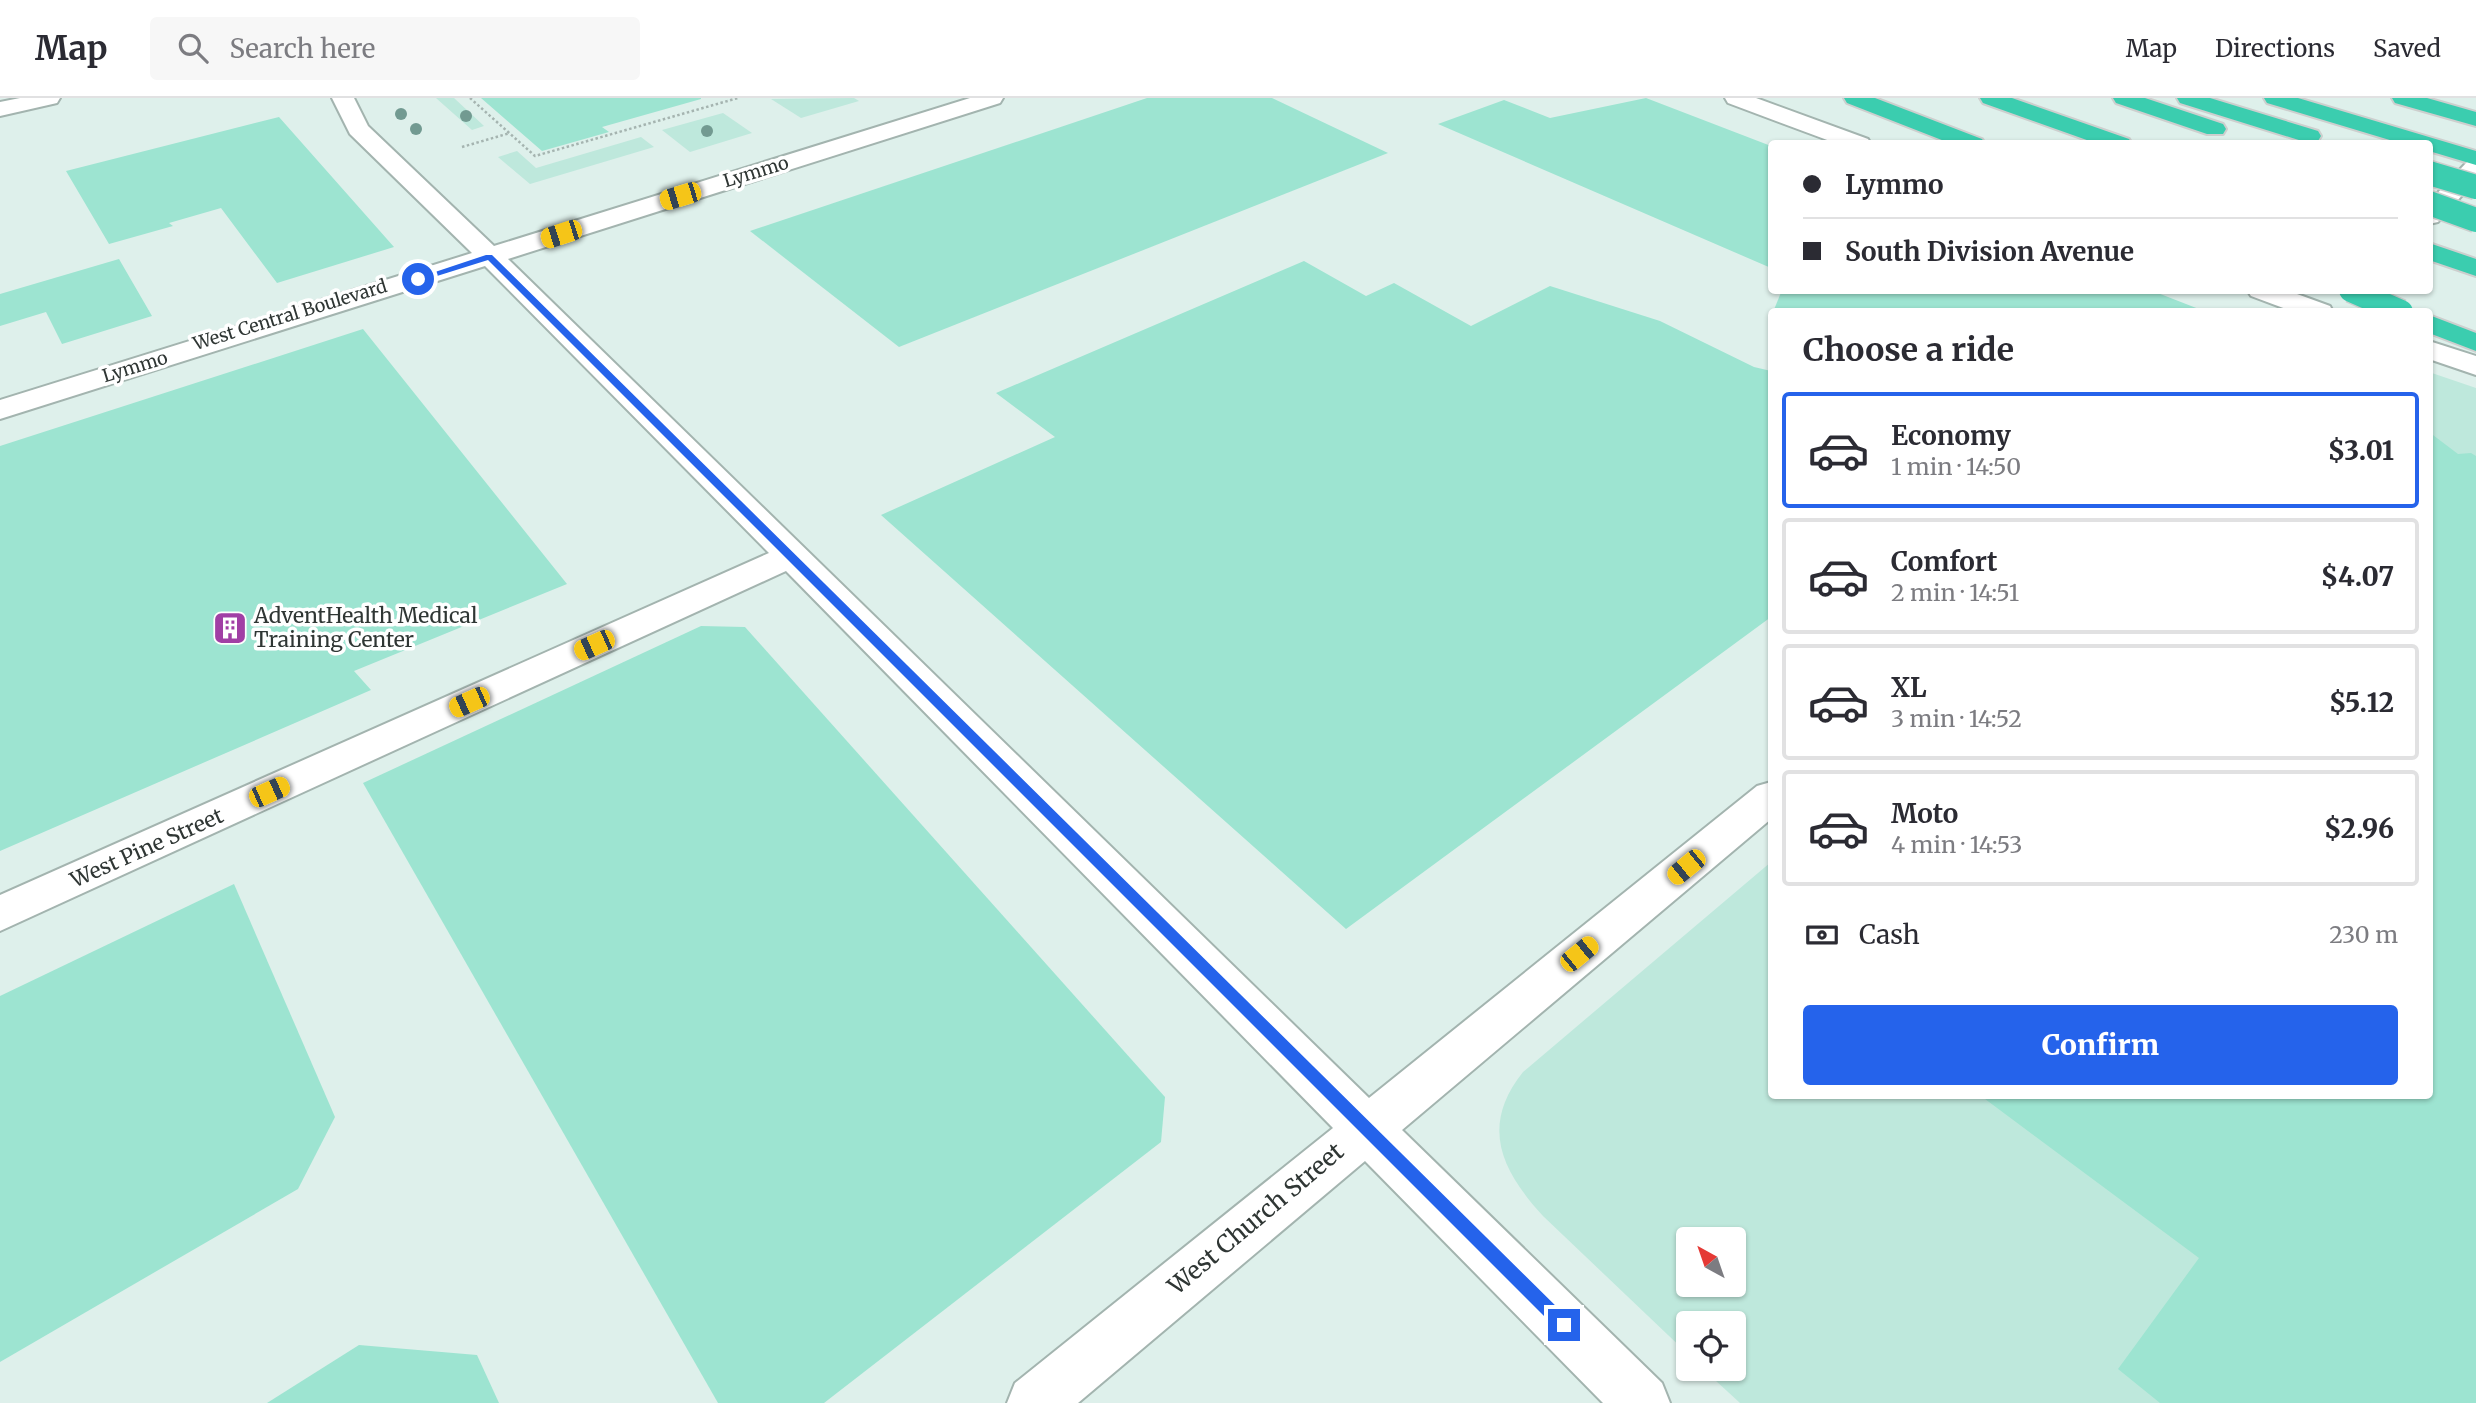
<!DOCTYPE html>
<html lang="en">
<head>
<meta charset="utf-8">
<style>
  :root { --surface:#fff; --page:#f7f7f7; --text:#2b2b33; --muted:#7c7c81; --line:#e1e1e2; --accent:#2563eb }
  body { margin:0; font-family:Merriweather,serif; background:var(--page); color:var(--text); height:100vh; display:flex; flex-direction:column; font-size:26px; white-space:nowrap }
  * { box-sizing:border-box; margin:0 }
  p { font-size:23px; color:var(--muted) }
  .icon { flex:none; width:38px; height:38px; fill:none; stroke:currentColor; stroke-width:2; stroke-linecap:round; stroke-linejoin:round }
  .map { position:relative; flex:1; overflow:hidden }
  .details { position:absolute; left:1768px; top:210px; width:665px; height:791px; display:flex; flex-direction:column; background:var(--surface); border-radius:7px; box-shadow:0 2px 5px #0004 }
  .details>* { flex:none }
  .top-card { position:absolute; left:1768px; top:42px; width:665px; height:154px; border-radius:7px; box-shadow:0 2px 5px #0004; display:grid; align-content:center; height:154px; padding:0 35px; background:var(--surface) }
  .needle { width:46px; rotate:320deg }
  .tools { position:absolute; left:1676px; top:1129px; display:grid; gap:14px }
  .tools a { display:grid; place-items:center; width:70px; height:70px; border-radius:7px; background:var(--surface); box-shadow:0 2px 5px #0004; font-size:35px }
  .end { position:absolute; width:32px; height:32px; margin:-16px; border:9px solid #2563eb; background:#fff; box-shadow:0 0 0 4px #fff }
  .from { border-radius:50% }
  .car { position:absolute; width:21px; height:42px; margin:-21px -10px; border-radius:9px; box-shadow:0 0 5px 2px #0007; background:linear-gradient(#f5c518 24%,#345 0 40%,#f5c518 0 76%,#345 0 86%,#f5c518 0) }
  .top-card b { display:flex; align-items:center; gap:24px; height:66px; font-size:26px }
  .top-card b+b { border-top:2px solid var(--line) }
  .top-card i { width:18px; height:18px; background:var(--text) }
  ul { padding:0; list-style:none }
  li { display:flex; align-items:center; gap:21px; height:116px; margin:0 14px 10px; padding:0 21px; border:4px solid var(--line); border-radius:7px }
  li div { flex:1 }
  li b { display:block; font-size:26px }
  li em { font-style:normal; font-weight:800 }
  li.on { border-color:var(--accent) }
  li>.icon { width:63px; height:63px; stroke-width:1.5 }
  h2 { padding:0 35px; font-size:32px; line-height:84px }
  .pay { display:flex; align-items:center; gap:18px; height:77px; padding:0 35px; font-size:26px }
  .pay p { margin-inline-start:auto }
  .action { display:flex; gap:14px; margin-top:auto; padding:14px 35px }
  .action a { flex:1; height:80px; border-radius:7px; background:var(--accent); color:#fff; font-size:28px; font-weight:800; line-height:80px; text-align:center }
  header { display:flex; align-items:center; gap:42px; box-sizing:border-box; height:98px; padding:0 35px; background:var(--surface); border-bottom:2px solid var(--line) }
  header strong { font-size:33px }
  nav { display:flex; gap:38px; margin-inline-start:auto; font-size:24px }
  .search { width:490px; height:63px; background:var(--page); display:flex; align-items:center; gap:18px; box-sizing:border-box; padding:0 24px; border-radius:7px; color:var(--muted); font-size:26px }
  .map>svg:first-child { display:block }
  .green { fill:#bee8dc; fill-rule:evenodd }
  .building { fill:#9de4d1 }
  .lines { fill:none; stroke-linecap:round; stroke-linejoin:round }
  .minor-casing { stroke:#a3b4af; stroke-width:4 }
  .highway-casing { stroke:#cdcfce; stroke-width:4 }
  .path { stroke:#a5b4b0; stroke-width:2.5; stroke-dasharray:2.5 2.5; stroke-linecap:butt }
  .minor { fill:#fff; fill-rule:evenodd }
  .highway { fill:#3bcdaf; fill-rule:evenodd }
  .highway-bridge-casing { stroke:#cdcfce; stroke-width:27; stroke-linecap:butt }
  .highway-bridge { stroke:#3bcdaf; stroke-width:24 }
  .tree { fill:#729a91 }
  .route { fill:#2563eb }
  .labels { text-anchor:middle; stroke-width:7; stroke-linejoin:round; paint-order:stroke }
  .far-street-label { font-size:18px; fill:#2f3634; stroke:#fff }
  .poi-label { font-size:21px; fill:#2f3634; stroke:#fff; text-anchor:start }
  .street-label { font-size:21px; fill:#2f3634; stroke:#fff }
  .near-street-label { font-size:24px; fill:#2f3634; stroke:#fff }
</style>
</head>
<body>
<header>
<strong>Map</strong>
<div class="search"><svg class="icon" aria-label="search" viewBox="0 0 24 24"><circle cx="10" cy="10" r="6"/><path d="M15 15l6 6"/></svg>Search here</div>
<nav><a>Map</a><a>Directions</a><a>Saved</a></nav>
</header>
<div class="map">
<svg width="2476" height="1305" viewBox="0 0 2476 1305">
  <rect width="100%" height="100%" fill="#def0eb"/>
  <g class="green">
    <polygon points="436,0 454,0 484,28 472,32"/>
    <polygon points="854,0 859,3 801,20 771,1"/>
    <polygon points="723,15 752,35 690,54 662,32"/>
    <polygon points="641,39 654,49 530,86 498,59 517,53 536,70"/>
    <path d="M2429,274L2476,290V1305H1740L1703,1271L1734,1270V1225H1689V1257L1543,1118C1501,1072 1480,1028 1523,974L1771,764V998H2429ZM1689,1141H1734V1186H1689Z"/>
  </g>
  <g class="building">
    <polygon points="481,0 701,0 701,1 602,29 609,34 542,53"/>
    <polygon points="1147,0 1272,0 1388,55 899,249 750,133"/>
    <polygon points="1646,0 1771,48 1771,170 1438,26 1504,2 1550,20"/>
    <polygon points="279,19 394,149 277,185 221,110 169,125 173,128 109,146 66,73"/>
    <polygon points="119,161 152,218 62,246 46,214 0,228 0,196"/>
    <polygon points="1304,163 1366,198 1394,185 1471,228 1550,188 1660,223 1754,269 1771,273 1771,519 1346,831 881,417 1055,339 996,295"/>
    <polygon points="1782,192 2150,192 2204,213 1773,214"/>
    <polygon points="363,231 567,486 354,573 371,592 0,753 0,348"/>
    <polygon points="2429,334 2458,356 2471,355 2476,358 2476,1305 2160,1305 2118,1271 2199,1160 1981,998 2429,998"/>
    <polygon points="701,528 745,529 1165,999 1161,1044 824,1305 718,1305 363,685"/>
    <polygon points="234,786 335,1019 298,1091 0,1264 0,898"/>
    <polygon points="359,1247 477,1257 499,1305 267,1305"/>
  </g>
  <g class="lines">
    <g class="minor-casing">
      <g id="minor">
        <polygon points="20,0 60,0 57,5 0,18 0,4"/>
        <polygon points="332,0 354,0 368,28 494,148 970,0 1003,0 1000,5 508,161 1369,1000 1757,688 1771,684 1771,721 1402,1032 1662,1285 1670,1305 1603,1305 1365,1063 1078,1305 1007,1305 1015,1285 1333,1030 786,473 0,833 0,797 769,455 485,168 0,321 0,302 472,155 350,36"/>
        <polygon points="1725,0 1756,0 1868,41 1871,46 1838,46 1728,5"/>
        <polygon points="2476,61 2476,82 2438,124 2429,126 2429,104 2468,63"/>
        <polygon points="2247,192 2286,192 2330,208 2333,214 2294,214 2251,198"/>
        <polygon points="2429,243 2476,258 2476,277 2429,261"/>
      </g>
    </g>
    <g class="highway-casing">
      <g id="highway">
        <polygon points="1844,0 1875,0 1982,41 1985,46 1952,46 1847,5"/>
        <polygon points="1980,0 2012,0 2129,41 2132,46 2098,46 1983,5"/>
        <polygon points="2113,0 2145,0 2223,26 2226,31 2223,36 2207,36 2116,5"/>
        <polygon points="2177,0 2210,0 2318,33 2321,38 2318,43 2302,43 2180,5"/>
        <polygon points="2264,0 2298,0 2476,53 2476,67 2429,53 2429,46 2403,46 2267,5"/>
        <polygon points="2392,0 2427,0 2476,14 2476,28 2395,5"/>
        <polygon points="2429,145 2476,161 2476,178 2429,162"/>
        <polygon points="2429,217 2476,235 2476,253 2429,235"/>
      </g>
    </g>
    <g class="path">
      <polyline points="470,0 535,58 738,0"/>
      <polyline points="462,49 510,35"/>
    </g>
    <use href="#minor" class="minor"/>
    <use href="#highway" class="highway"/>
    <g class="highway-bridge-casing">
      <g id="highway-bridge">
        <polyline points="2429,75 2476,89"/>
        <polyline points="2429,105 2476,122"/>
        <polyline points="2351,192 2401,214"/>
      </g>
    </g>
    <use href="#highway-bridge" class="highway-bridge"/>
  </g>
  <g class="tree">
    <circle cx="401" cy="16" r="6"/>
    <circle cx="466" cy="18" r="6"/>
    <circle cx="416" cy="31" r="6"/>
    <circle cx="707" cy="33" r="6"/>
  </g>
  <polygon class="route" points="486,157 492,157 1570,1222 1572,1227 1570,1233 1564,1235 1559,1233 488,162 421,183 414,181"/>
  <defs>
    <g id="building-square" transform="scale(1.75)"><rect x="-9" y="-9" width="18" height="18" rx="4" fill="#a13fa5" stroke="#fff"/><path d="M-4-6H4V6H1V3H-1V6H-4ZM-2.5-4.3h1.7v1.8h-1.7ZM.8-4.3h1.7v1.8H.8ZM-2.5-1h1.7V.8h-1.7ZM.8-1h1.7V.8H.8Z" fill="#fff"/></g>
  </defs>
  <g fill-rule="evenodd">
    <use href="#building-square" x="230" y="530"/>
  </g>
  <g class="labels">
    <g class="far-street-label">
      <text transform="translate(756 74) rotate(-17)" y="6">Lymmo</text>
      <text transform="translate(290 217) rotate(-17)" y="6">West Central Boulevard</text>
      <text transform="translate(135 269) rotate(-17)" y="6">Lymmo</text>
    </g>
    <g class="poi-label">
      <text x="254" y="525">AdventHealth Medical<tspan x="254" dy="24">Training Center</tspan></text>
    </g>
    <g class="street-label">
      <text transform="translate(147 750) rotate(-24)" y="7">West Pine Street</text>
    </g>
    <g class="near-street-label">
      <text transform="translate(1256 1121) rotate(-40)" y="8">West Church Street</text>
    </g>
  </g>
</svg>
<div class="tools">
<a><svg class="needle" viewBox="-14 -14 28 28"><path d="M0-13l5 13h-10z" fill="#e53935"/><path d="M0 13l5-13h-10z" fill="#7c7c81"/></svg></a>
<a><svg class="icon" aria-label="locate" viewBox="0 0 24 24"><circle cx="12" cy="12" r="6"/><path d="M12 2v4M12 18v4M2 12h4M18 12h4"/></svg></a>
</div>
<i class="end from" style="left:418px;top:181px"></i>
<i class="end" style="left:1564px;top:1227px"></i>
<i class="car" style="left:680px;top:98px;rotate:253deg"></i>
<i class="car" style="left:561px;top:136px;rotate:252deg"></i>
<i class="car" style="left:594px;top:547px;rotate:246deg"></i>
<i class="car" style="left:469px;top:604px;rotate:246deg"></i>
<i class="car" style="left:269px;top:694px;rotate:66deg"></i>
<i class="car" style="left:1686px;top:769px;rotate:231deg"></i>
<i class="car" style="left:1579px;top:856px;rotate:51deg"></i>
<div class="top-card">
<b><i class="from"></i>Lymmo</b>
<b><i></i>South Division Avenue</b>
</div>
<section class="details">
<h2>Choose a ride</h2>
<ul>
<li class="on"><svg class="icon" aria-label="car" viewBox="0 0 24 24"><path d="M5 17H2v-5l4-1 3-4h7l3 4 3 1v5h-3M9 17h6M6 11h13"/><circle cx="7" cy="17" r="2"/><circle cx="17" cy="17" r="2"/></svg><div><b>Economy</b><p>1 min · 14:50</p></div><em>$3.01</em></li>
<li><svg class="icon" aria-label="car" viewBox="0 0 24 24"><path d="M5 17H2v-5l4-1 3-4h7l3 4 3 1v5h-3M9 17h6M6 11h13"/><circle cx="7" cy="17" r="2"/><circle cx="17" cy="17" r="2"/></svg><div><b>Comfort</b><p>2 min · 14:51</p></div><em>$4.07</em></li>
<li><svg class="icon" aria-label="car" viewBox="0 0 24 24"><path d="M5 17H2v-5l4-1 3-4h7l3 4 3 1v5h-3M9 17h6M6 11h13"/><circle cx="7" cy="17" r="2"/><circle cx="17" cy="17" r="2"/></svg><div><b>XL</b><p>3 min · 14:52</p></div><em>$5.12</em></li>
<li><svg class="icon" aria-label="car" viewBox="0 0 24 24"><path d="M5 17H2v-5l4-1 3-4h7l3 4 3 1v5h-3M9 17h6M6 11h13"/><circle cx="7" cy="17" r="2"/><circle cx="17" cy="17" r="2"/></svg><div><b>Moto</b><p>4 min · 14:53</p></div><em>$2.96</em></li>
</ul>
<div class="pay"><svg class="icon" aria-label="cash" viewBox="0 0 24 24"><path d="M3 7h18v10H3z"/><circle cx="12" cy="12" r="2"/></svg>Cash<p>230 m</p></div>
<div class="action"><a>Confirm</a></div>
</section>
</div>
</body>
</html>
